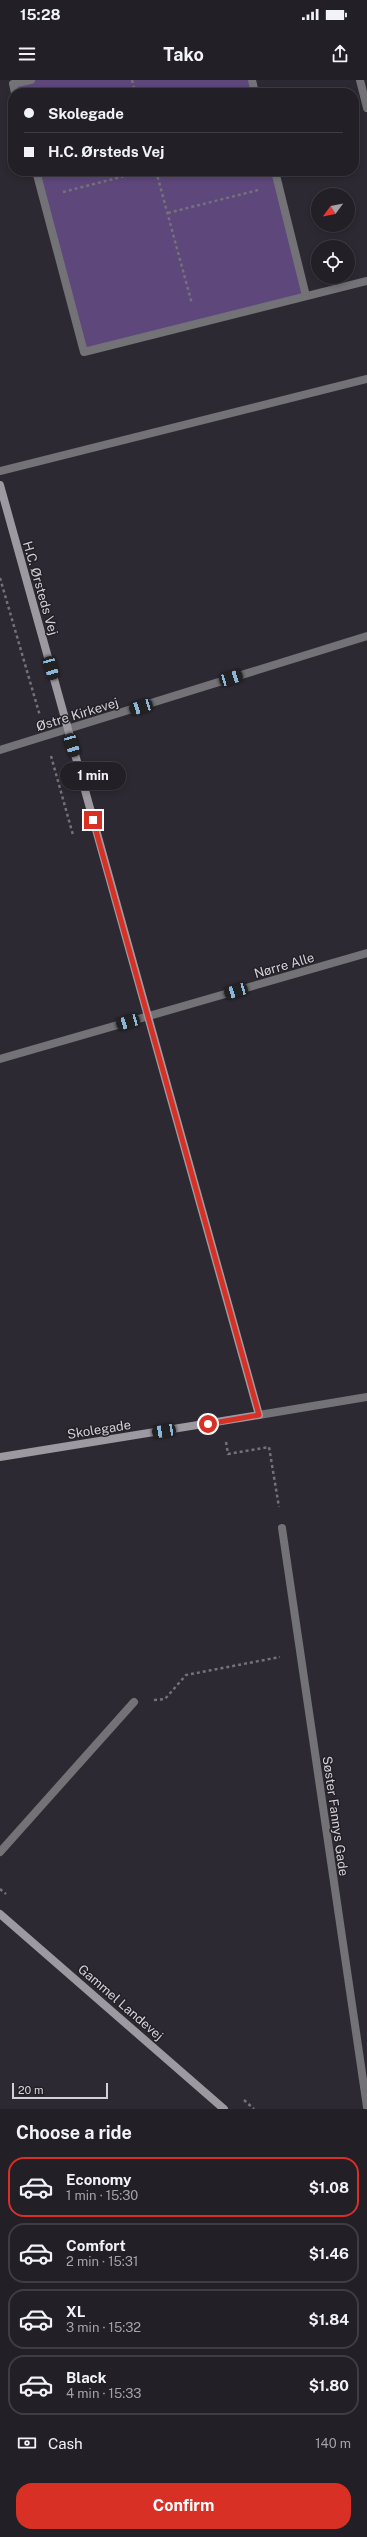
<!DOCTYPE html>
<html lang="en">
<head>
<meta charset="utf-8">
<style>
  :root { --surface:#221f26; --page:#2a272e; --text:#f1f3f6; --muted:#a2a2a7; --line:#3f3d43; --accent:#d93025 }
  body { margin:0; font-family:"Public Sans",sans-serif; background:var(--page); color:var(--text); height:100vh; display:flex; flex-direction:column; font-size:15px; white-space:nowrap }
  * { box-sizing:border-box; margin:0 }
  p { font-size:13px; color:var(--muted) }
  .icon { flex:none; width:22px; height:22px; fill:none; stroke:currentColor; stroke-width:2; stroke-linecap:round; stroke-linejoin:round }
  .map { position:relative; height:2029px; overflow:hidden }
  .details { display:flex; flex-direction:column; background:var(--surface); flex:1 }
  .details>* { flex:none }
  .hud { position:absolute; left:8px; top:8px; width:351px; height:88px; border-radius:16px; box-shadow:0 2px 6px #0003,0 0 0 1px var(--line); display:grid; align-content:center; height:88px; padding:0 16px; background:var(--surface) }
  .needle { width:26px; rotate:238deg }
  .buttons { position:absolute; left:311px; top:108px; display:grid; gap:8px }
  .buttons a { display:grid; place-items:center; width:44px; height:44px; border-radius:50%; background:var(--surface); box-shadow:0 2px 6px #0003,0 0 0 1px var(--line); font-size:20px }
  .scale { position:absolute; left:12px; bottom:10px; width:96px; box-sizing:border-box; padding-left:4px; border:2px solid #d3d0d6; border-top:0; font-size:11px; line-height:14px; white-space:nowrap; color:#d3d0d6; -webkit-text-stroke:3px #232028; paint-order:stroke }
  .end { position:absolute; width:18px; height:18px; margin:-9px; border:5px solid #d93025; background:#fff; box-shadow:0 0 0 2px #fff }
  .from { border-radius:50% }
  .bubble { position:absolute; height:28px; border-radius:14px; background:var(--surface); box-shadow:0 2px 6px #0003,0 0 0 1px var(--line); font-size:13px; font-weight:700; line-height:28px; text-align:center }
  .car { position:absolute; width:12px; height:24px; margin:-12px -6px; border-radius:5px; box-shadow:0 0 3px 1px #0007; background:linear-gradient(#222 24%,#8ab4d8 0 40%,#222 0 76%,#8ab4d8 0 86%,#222 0) }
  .hud b { display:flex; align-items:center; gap:14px; height:38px; font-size:15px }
  .hud b+b { border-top:1px solid var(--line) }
  .hud i { width:10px; height:10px; background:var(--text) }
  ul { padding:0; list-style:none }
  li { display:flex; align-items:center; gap:12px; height:60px; margin:0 8px 6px; padding:0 8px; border:2px solid var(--line); border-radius:16px }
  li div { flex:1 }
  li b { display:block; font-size:15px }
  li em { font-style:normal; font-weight:700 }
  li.active { border-color:var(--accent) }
  li>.icon { width:36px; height:36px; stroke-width:1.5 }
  h2 { padding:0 16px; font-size:18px; line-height:48px }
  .pay { display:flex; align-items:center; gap:10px; height:44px; padding:0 16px; font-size:15px }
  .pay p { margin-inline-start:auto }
  .cta { display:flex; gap:8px; margin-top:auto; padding:8px 16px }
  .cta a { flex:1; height:46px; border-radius:16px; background:var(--accent); color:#fff; font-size:16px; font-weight:700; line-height:46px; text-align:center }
  .status { display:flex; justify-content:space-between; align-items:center; height:28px; padding:0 20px; background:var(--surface); direction:ltr }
  .status svg { height:11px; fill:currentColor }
  header { display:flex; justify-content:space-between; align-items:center; height:52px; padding:0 16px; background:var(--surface); font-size:18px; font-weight:700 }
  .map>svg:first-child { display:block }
  .green { fill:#5d477b }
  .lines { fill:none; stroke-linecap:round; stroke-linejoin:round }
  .path { stroke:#757179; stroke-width:2.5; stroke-dasharray:3 3; stroke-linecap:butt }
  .lane { stroke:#737276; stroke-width:8 }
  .street { stroke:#737276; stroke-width:8 }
  .secondary { stroke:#9c99a1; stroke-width:8 }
  .route { stroke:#d93025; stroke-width:5 }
  .labels { text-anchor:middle; stroke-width:3; stroke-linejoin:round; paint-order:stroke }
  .street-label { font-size:13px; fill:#d3d0d6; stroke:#232028 }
</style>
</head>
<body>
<div class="status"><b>15:28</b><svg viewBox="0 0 49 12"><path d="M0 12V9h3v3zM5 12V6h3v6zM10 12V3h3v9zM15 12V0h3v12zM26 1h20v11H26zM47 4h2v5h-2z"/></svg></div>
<header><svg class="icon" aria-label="menu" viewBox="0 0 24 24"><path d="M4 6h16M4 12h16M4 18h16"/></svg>Tako<svg class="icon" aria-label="share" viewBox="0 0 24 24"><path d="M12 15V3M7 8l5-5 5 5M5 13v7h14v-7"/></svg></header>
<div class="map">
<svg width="367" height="2029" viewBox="0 0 367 2029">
  <rect width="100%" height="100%" fill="#2d2932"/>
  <g class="green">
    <polygon points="31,0 252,0 256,13 15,13 13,4"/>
    <polygon points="36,91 275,91 306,216 84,272"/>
  </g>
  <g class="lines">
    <g class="path">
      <polyline points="132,0 135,13"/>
      <polyline points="156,91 192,224"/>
      <polyline points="63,112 144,91"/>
      <polyline points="168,133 258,110"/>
      <polyline points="0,498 40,636"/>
      <polyline points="51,676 73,755"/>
      <polyline points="226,1362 228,1374 269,1367 279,1427"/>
      <polyline points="154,1620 165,1619 186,1595 280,1577"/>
      <polyline points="0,1809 6,1814"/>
      <polyline points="244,2020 254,2029"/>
    </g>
    <g class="lane">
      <polyline points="252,0 255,13"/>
      <polyline points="360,0 367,28"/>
      <polyline points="15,13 13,4 31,0"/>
      <polyline points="36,91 84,272 367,201"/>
      <polyline points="275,91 306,216"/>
      <polyline points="0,391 367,299"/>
      <polyline points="0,1772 134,1622"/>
    </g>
    <g class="street">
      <polyline points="0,670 367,556"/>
      <polyline points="0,979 367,873"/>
      <polyline points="259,1335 367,1317"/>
      <polyline points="282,1448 367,2027"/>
    </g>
    <g class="secondary">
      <polyline points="0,405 259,1335 0,1377"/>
      <polyline points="0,1834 224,2029"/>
    </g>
  </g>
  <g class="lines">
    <polyline class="route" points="93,740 259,1335 208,1344"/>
  </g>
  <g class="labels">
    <g class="street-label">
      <text transform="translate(41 508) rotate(74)" y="5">H.C. Ørsteds Vej</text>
      <text transform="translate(77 634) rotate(-17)" y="5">Østre Kirkevej</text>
      <text transform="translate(284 885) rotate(-16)" y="5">Nørre Alle</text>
      <text transform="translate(99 1349) rotate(-9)" y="5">Skolegade</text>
      <text transform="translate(336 1736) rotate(82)" y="5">Søster Fannys Gade</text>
      <text transform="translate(121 1922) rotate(41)" y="5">Gammel Landevej</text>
    </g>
  </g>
</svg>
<div class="buttons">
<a><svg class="needle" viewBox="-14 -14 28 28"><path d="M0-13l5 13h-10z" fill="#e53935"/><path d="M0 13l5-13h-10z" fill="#a2a2a7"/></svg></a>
<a><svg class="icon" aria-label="locate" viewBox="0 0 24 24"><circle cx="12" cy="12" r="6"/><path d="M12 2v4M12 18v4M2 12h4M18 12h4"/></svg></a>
</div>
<div class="scale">20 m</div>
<i class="end from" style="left:208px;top:1344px"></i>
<i class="end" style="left:93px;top:740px"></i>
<div class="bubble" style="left:60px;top:682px;width:66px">1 min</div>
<i class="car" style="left:51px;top:588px;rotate:164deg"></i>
<i class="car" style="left:231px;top:598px;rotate:73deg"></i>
<i class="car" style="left:141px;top:627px;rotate:253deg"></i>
<i class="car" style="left:72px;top:665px;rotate:164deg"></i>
<i class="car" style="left:236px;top:911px;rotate:254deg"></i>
<i class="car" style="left:128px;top:942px;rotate:254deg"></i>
<i class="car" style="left:164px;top:1351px;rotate:261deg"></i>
<div class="hud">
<b><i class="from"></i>Skolegade</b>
<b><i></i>H.C. Ørsteds Vej</b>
</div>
</div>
<section class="details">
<h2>Choose a ride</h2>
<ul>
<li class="active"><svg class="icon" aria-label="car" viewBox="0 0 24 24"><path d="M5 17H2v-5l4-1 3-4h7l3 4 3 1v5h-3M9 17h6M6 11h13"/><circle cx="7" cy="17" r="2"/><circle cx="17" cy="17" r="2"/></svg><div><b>Economy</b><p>1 min · 15:30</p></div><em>$1.08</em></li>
<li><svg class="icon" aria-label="car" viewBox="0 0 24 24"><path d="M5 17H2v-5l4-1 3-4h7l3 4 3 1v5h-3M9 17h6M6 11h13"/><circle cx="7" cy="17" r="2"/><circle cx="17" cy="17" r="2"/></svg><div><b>Comfort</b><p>2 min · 15:31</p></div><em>$1.46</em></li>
<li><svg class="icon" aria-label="car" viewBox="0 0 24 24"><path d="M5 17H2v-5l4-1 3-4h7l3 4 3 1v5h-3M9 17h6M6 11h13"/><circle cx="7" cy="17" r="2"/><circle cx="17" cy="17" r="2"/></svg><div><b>XL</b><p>3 min · 15:32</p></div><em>$1.84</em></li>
<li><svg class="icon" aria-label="car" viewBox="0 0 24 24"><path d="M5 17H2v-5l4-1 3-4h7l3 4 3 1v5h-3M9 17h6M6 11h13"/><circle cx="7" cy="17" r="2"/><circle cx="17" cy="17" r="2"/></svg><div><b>Black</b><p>4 min · 15:33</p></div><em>$1.80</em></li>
</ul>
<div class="pay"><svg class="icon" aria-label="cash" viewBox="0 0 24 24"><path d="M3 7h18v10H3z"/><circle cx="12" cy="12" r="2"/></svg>Cash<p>140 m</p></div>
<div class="cta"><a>Confirm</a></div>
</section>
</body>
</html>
